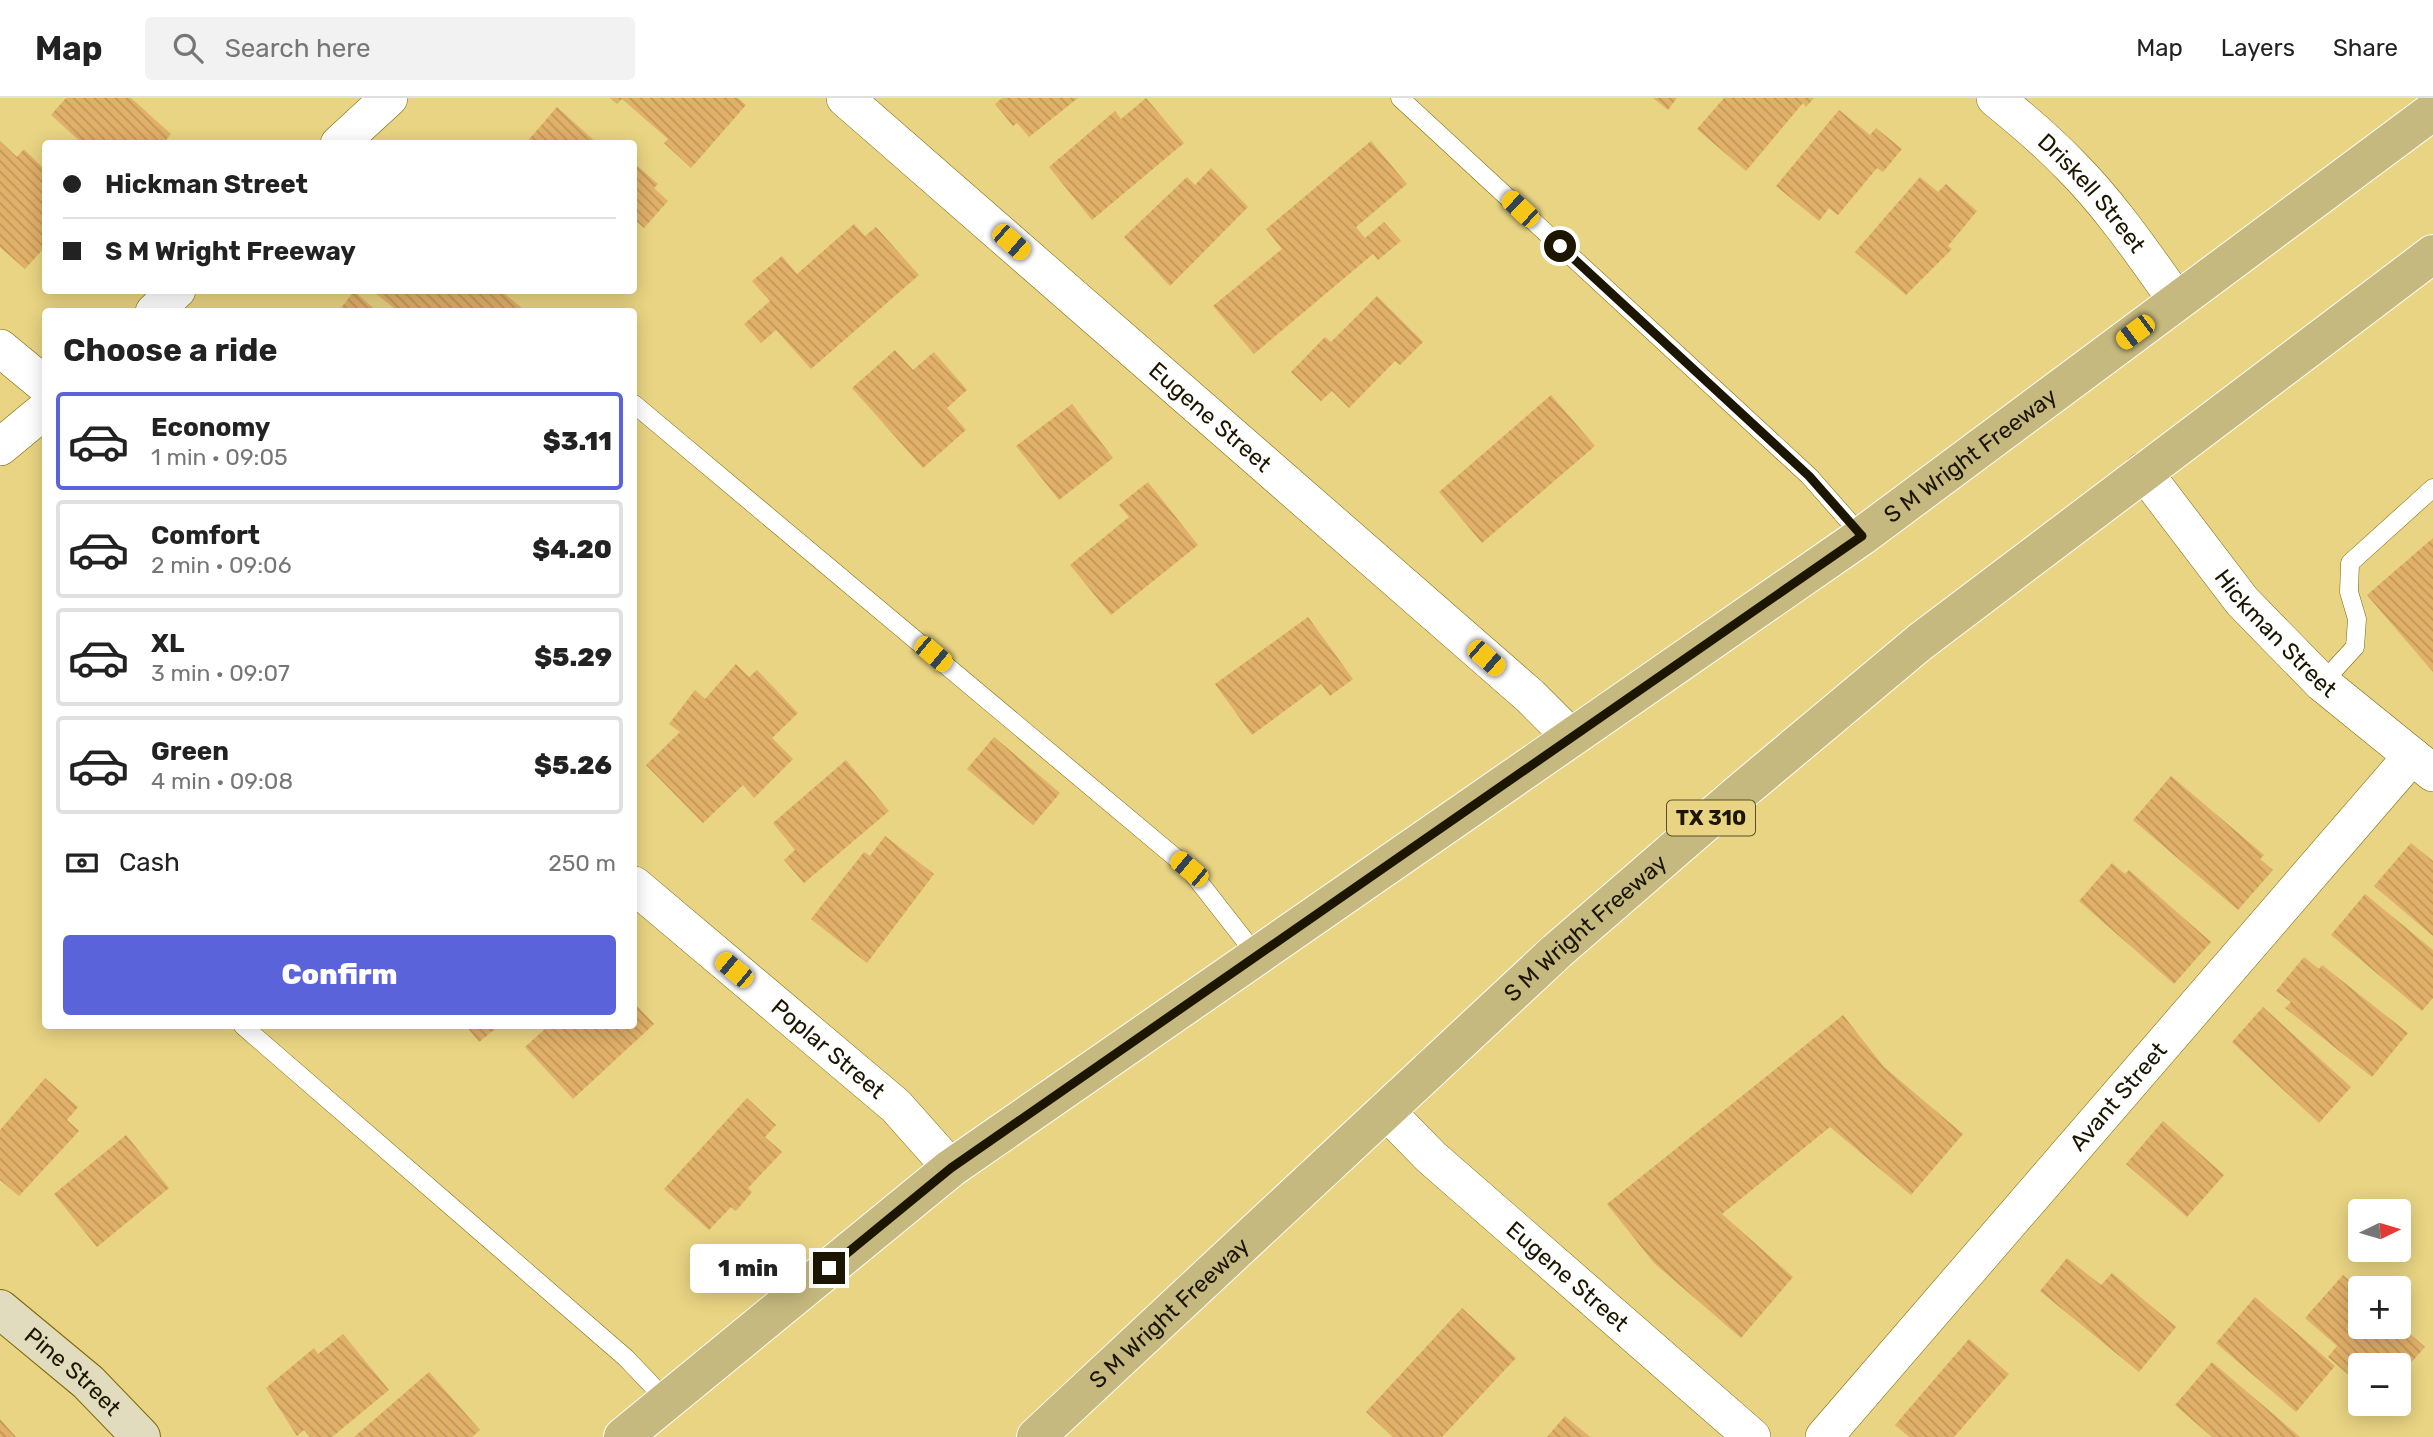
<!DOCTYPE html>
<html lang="en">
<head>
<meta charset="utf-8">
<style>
  :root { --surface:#fff; --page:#f2f2f2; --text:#222; --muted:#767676; --line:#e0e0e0; --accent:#5b63da }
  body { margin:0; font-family:Rubik,sans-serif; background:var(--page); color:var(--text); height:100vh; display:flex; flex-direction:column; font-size:26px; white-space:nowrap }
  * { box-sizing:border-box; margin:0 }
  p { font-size:23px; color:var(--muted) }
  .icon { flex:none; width:38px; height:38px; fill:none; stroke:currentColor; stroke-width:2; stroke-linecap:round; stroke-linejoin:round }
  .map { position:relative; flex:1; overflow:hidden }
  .panel { position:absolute; left:42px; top:210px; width:595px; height:721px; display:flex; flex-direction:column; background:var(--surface); border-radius:7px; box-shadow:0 4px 18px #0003 }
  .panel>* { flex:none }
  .guide { position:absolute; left:42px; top:42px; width:595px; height:154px; border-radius:7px; box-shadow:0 4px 18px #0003; display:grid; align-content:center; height:154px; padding:0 21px; background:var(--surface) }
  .needle { width:46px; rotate:85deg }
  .controls { position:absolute; left:2348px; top:1101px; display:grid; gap:14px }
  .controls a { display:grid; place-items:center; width:63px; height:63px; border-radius:7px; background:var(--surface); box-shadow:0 4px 18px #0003; font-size:35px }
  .end { position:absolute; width:32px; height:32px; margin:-16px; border:9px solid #1c1600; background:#fff; box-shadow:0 0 0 4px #fff }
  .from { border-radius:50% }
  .bubble { position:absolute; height:49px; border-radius:7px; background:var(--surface); box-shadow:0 4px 18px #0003; font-size:23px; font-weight:800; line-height:49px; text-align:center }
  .car { position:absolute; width:21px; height:42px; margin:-21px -10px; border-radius:9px; box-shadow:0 0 5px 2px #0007; background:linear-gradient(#f5c518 24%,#345 0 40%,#f5c518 0 76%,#345 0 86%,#f5c518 0) }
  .guide b { display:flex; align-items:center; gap:24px; height:66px; font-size:26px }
  .guide b+b { border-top:2px solid var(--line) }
  .guide i { width:18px; height:18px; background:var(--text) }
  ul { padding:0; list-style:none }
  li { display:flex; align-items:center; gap:21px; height:98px; margin:0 14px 10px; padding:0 7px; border:4px solid var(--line); border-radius:7px }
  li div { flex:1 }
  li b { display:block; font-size:26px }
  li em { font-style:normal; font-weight:800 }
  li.on { border-color:var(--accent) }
  li>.icon { width:63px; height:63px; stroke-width:1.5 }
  h2 { padding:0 21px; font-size:32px; line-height:84px }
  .pay { display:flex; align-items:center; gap:18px; height:77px; padding:0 21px; font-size:26px }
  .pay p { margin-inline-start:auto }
  .cta { display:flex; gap:14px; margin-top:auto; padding:14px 21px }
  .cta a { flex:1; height:80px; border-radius:7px; background:var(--accent); color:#fff; font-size:28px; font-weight:800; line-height:80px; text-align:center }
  header { display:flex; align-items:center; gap:42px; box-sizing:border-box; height:98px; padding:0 35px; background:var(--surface); border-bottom:2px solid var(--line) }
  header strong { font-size:33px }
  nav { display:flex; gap:38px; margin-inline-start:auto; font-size:24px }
  .search { width:490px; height:63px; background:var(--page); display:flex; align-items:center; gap:18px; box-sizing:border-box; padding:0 24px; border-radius:7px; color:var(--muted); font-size:26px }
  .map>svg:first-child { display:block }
  .building { fill:url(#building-back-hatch) }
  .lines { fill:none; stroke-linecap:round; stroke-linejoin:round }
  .lane-casing { stroke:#7b6704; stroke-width:19 }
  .street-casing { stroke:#7b6704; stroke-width:38 }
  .secondary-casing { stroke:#7b6704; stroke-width:40 }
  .primary-casing { stroke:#fff; stroke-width:40 }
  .lane { stroke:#fff; stroke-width:18 }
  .street { stroke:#fff; stroke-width:37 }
  .secondary { stroke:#e2dcbf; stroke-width:38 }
  .primary { stroke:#c6b97f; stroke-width:38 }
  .route { stroke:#1c1600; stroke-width:9 }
  .labels { text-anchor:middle; stroke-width:6; stroke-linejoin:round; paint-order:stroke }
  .shield { fill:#e8d482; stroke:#594f27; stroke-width:2 }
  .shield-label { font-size:21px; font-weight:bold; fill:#1c1600 }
  .street-label { font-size:23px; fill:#1c1600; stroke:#e8d482 }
</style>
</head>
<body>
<header>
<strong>Map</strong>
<div class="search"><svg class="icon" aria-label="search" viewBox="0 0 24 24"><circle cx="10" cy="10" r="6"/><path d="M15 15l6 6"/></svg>Search here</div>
<nav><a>Map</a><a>Layers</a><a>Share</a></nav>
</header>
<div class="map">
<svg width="2433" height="1339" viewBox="0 0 2433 1339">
  <defs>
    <pattern id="building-back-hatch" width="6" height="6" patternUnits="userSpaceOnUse" patternTransform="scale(1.75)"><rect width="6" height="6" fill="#e1b069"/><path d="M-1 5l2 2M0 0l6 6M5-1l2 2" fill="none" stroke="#c09759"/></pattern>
  </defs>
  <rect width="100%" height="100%" fill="#e8d482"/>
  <g class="building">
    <polygon points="66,0 131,0 171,36 163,46 83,46 51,17"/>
    <polygon points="610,0 738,0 746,7 691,70 664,45 668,41 622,1 617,6"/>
    <polygon points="1002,0 1078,0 1029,39 1017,25 1013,28 995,6"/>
    <polygon points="1146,0 1184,45 1092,122 1049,69 1115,13 1121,21"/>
    <polygon points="1653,0 1677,0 1668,12"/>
    <polygon points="1724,0 1814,0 1806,9 1803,5 1746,73 1697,31"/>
    <polygon points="557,9 598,46 525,46"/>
    <polygon points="1839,12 1870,37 1876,30 1902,51 1883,74 1877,70 1838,117 1829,110 1819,123 1776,88"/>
    <polygon points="0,43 17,59 24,51 46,73 46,148 25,171 0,149"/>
    <polygon points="1371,43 1407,86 1356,129 1365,140 1384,124 1401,143 1378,162 1373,156 1254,256 1213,208 1282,151 1266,131"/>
    <polygon points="634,65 658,86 654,90 668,103 644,130 634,121"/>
    <polygon points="1211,70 1248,109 1170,188 1124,139 1187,79 1195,87"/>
    <polygon points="1920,79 1938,94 1946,86 1977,113 1948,148 1952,151 1906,197 1855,154"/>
    <polygon points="854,126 865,138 876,129 919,177 811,271 776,232 761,245 744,226 770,203 752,183 782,158 797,176"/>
    <polygon points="371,192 500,192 527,214 399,214"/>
    <polygon points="354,193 378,214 338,214"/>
    <polygon points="1377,198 1423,244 1400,267 1395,263 1349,310 1332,293 1321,303 1291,274 1325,239 1331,244"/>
    <polygon points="895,252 913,272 934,254 967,292 947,310 966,332 923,370 852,290"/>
    <polygon points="1551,297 1595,348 1482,445 1439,394"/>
    <polygon points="1072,306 1113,360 1059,402 1016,348"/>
    <polygon points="1148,384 1198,447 1111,517 1070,467 1129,419 1119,407"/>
    <polygon points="2433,440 2433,574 2367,497"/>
    <polygon points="1308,519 1353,581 1330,598 1321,586 1252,637 1215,586"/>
    <polygon points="736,566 749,579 757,572 798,615 772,640 793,661 754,700 743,687 703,725 646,667 680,634 669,626 695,592 705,601"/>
    <polygon points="994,639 1060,695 1033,727 967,671"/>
    <polygon points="846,662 889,713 804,785 784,762 795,752 773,725"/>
    <polygon points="2171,678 2264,757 2260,761 2273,772 2238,812 2133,722"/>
    <polygon points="885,738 934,776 867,865 811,821 864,754 870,758"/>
    <polygon points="2411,745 2433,763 2433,838 2374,788"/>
    <polygon points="2112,765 2125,776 2129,772 2211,844 2174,886 2079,803"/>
    <polygon points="2365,796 2433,852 2433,900 2422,913 2331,837"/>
    <polygon points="2304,859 2319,871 2322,867 2408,935 2372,979 2285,910 2291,904 2276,893"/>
    <polygon points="636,907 654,926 573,1001 525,949 548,928 634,928 634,909"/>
    <polygon points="2263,909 2351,989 2319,1025 2232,944"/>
    <polygon points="1843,917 1884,969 1963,1036 1911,1097 1830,1029 1722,1116 1793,1179 1741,1240 1654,1165 1607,1106"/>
    <polygon points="466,928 499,928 479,944"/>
    <polygon points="45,980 78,1009 67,1022 79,1033 19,1098 0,1082 0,1032"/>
    <polygon points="747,1000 776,1027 765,1039 782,1054 748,1090 752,1094 736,1113 731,1109 709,1132 664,1091"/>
    <polygon points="2163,1023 2224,1077 2187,1119 2126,1066"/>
    <polygon points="126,1037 169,1090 97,1149 54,1096"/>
    <polygon points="2067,1160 2101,1187 2112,1175 2176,1229 2139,1274 2040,1193"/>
    <polygon points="2343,1177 2361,1193 2361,1228 2399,1228 2399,1226 2425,1249 2399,1278 2399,1267 2363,1265 2351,1279 2328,1259 2337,1248 2305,1220"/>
    <polygon points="2255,1199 2335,1268 2296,1314 2216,1245"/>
    <polygon points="1462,1210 1516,1260 1442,1339 1393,1339 1366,1314"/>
    <polygon points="343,1236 389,1292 332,1339 310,1339 304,1332 297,1338 266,1290 314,1250 318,1256"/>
    <polygon points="1969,1241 2009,1276 1954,1339 1909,1339 1895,1327"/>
    <polygon points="2212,1264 2300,1339 2212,1339 2175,1307"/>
    <polygon points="429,1274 480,1332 472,1339 354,1339"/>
    <polygon points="1565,1318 1590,1339 1547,1339"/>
    <polygon points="0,1321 16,1339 0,1339"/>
  </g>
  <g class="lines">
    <g class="lane-casing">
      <g id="lane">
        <polyline points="1400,0 1809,378 1862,438"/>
        <polyline points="634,306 1189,771 1257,858"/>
        <polyline points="2322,585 2355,549 2357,521 2349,494 2350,465 2433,390"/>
        <polyline points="243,928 626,1260 667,1303"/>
      </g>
    </g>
    <g class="street-casing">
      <g id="street">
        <path id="s1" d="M845,0L1530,598L1572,640"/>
        <path id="s2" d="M1995,0C2021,21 2047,43 2071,68C2111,108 2144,157 2177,203"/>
        <polyline points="339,46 389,0"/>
        <polyline points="154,214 177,192"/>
        <polyline points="0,250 46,288"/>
        <polyline points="0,349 46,311"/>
        <path id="s3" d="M2143,373L2242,503L2322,585L2433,675"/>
        <path id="s4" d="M634,787L896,1008L951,1070"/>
        <path id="s5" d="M1385,1012L1431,1059L1752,1339"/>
        <path id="s6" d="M1824,1339L2412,658"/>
      </g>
    </g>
    <g class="secondary-casing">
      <g id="secondary">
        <path id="s7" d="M0,1211L88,1284L141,1339"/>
      </g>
    </g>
    <g class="primary-casing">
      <g id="primary">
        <path id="s8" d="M623,1339L951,1070L1862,438L2433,13"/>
        <path id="s9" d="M1036,1339L1557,853L1736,698L1920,544L2433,156"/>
      </g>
    </g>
    <use href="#lane" class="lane"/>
    <use href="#street" class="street"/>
    <use href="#secondary" class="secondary"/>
    <use href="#primary" class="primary"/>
  </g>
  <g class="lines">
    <polyline class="route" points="829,1170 951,1070 1862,438 1809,378 1560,148"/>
  </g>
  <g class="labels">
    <rect class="shield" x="1667" y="702.5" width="88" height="35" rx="5"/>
    <g class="shield-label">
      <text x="1711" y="727">TX 310</text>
    </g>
    <g class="street-label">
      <text dy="8" stroke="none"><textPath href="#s2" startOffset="136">Driskell Street</textPath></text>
      <text dy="8" stroke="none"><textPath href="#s1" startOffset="485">Eugene Street</textPath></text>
      <text dy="8" stroke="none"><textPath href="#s8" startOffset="1668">S M Wright Freeway</textPath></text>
      <text dy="8" stroke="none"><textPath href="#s3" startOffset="210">Hickman Street</textPath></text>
      <text dy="8" stroke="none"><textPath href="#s9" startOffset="749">S M Wright Freeway</textPath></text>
      <text dy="8" stroke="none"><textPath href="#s4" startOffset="254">Poplar Street</textPath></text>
      <text dy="8" stroke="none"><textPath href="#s6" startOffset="450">Avant Street</textPath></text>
      <text dy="8" stroke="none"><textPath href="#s5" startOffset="247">Eugene Street</textPath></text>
      <text dy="8" stroke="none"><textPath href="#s9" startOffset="182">S M Wright Freeway</textPath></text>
      <text dy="8" stroke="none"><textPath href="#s7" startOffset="96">Pine Street</textPath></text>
    </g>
  </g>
</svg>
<div class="controls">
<a><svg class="needle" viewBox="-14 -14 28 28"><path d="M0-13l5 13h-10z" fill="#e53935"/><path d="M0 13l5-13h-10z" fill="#767676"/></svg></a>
<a>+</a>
<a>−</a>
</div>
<i class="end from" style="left:1560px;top:148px"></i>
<i class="end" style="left:829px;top:1170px"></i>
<div class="bubble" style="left:690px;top:1146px;width:116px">1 min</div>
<i class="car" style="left:1520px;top:111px;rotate:313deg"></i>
<i class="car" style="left:1011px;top:144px;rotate:131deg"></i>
<i class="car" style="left:2135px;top:234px;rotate:233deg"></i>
<i class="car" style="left:933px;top:556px;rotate:130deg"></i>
<i class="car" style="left:1486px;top:560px;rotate:131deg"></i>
<i class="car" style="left:1189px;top:771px;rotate:310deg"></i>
<i class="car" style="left:734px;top:872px;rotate:310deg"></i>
<div class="guide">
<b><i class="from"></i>Hickman Street</b>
<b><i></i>S M Wright Freeway</b>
</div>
<section class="panel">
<h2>Choose a ride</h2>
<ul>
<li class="on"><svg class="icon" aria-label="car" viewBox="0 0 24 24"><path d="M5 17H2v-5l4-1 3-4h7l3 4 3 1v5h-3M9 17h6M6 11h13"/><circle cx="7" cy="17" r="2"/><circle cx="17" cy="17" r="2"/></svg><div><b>Economy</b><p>1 min · 09:05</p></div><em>$3.11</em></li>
<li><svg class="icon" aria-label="car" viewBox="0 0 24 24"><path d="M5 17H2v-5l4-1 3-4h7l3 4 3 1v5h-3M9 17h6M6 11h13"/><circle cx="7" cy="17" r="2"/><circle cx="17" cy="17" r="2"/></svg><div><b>Comfort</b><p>2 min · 09:06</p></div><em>$4.20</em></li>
<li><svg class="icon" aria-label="car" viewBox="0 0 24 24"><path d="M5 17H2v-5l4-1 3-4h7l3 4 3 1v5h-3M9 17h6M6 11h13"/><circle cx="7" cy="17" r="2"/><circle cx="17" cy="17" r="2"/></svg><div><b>XL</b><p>3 min · 09:07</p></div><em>$5.29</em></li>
<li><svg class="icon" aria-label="car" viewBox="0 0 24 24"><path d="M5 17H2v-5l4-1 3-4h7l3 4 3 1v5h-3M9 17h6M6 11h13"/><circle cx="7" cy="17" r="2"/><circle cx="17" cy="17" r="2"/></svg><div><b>Green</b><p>4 min · 09:08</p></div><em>$5.26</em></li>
</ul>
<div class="pay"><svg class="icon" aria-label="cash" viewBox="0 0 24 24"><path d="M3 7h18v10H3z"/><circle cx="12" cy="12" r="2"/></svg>Cash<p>250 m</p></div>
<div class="cta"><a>Confirm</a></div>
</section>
</div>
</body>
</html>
